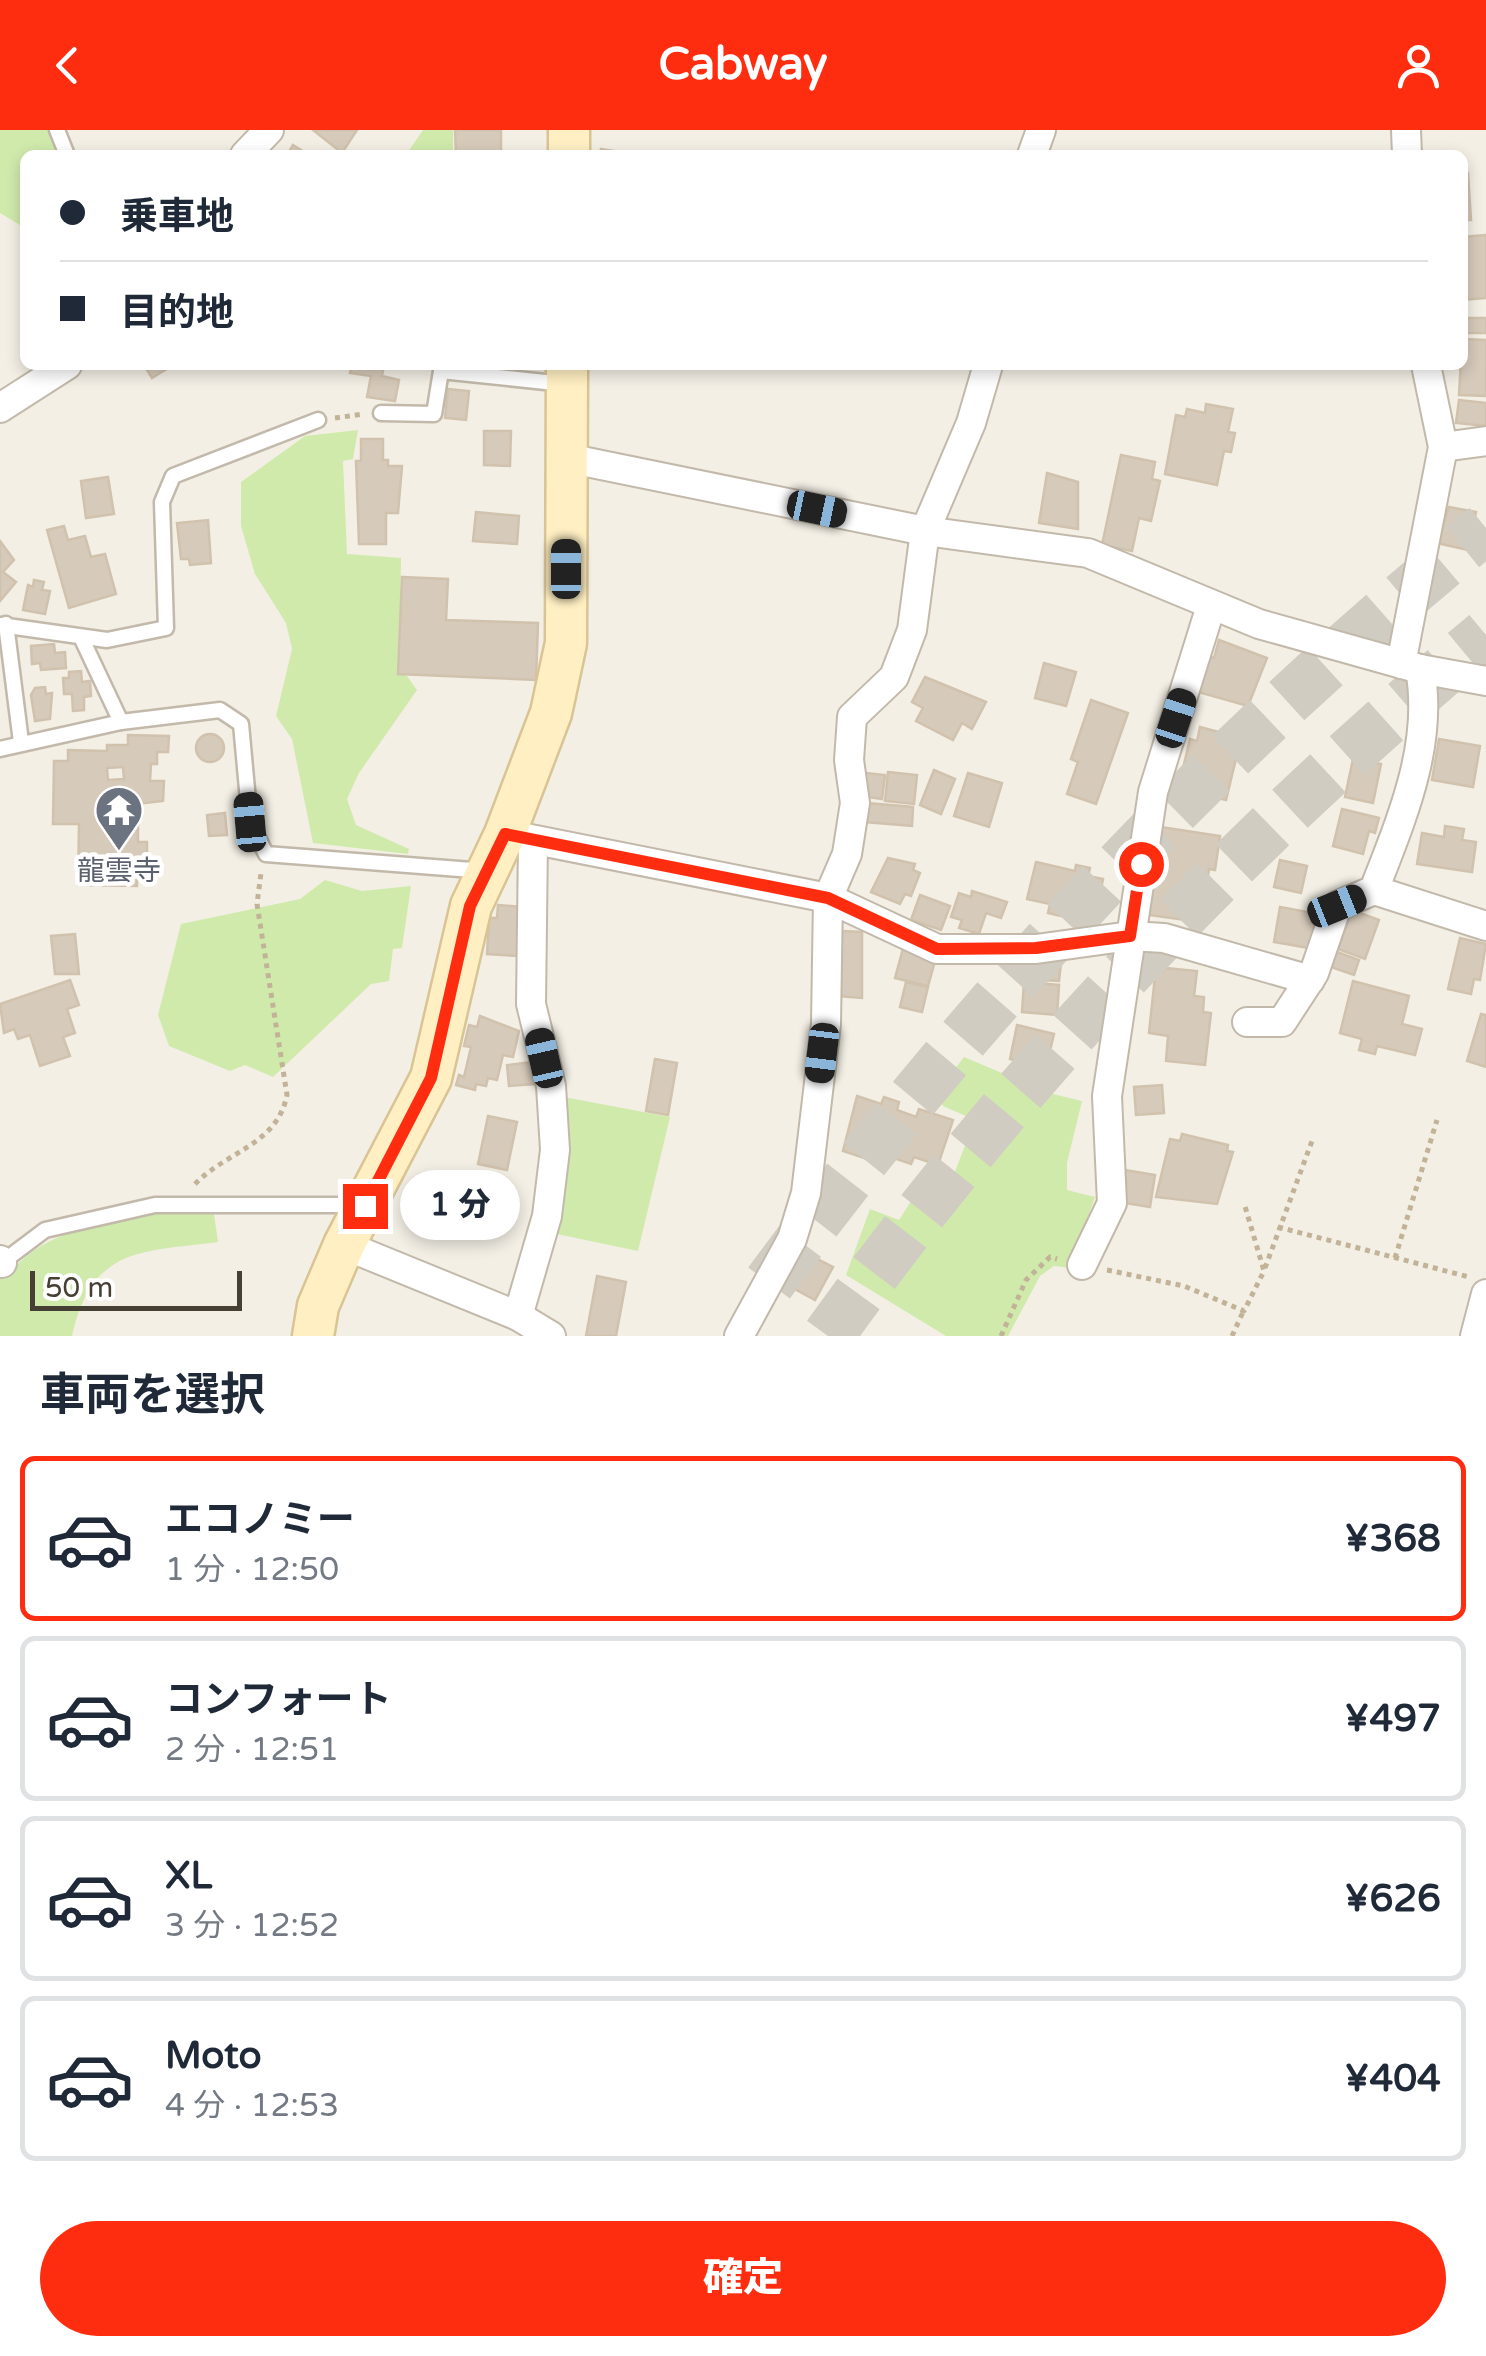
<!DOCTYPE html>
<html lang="ja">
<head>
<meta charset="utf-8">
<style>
  :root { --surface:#fff; --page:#f2f2f3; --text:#1f2937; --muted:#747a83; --line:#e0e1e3; --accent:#ff2d10 }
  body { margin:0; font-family:"Varela Round","Noto Sans JP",sans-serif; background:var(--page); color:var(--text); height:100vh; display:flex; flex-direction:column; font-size:38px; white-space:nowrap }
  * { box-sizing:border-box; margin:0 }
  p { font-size:32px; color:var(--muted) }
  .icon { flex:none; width:55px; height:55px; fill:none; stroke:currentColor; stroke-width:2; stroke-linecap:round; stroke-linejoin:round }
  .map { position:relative; height:1206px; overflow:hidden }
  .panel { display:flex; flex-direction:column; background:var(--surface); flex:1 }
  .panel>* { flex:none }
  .banner { position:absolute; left:20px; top:20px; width:1448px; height:220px; border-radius:15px; box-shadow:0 5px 15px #0003; display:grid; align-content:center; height:220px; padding:0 40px; background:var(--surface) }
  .scale { position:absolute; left:30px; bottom:25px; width:212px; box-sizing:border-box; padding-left:10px; border:5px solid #463f34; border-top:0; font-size:28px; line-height:35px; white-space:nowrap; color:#463f34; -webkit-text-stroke:8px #fff; paint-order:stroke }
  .end { position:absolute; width:45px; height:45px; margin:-22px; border:12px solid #ff2d10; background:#fff; box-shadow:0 0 0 5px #fff }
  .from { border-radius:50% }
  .bubble { position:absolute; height:70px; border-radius:35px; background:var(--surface); box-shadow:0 5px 15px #0003; font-size:32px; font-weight:800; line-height:70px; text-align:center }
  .car { position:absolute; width:30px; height:60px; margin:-30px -15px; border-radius:12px; box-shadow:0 0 8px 2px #0007; background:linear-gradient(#222 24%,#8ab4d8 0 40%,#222 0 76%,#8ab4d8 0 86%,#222 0) }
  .banner b { display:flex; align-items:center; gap:35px; height:95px; font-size:38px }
  .banner b+b { border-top:2px solid var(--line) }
  .banner i { width:25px; height:25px; background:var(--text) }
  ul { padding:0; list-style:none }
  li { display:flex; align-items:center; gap:30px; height:165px; margin:0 20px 15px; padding:0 20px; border:5px solid var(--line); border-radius:15px }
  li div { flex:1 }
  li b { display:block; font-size:38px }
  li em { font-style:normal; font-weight:800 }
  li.on { border-color:var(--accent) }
  li>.icon { width:90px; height:90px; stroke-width:1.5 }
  h2 { padding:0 40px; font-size:45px; line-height:120px }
  .action { display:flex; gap:20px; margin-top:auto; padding:20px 40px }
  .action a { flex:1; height:115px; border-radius:60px; background:var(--accent); color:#fff; font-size:40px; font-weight:800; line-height:115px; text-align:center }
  header { display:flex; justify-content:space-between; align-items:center; height:130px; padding:0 40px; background:var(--accent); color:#fff; font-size:45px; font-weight:800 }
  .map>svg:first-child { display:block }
  .green { fill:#d0eaac }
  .building { fill:#d6caba; stroke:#d1c2ad; stroke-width:2.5; fill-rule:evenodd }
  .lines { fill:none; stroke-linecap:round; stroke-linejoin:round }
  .highway-tunnel { stroke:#d0ccc2; stroke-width:52; stroke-dasharray:52 26; stroke-linecap:butt }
  .lane-casing { stroke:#c2b9aa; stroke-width:19 }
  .street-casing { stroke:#c2b9aa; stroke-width:32 }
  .secondary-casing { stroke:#d9c494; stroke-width:45 }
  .path { stroke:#c2b298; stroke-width:5; stroke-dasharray:5 5; stroke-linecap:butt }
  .lane { stroke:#fff; stroke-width:14 }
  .street { stroke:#fff; stroke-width:28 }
  .secondary { stroke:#ffefc3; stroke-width:40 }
  .route { stroke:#ff2d10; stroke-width:12 }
  .labels { text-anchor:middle; stroke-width:9; stroke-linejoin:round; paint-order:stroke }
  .worship-label { font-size:28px; fill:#5b616d; stroke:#fff }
</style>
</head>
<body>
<header><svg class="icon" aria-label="back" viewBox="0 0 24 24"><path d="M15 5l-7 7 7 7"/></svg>Cabway<svg class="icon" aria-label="person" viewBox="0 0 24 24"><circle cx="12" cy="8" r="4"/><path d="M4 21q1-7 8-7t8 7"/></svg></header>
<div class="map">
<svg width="1486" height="1206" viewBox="0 0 1486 1206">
  <rect width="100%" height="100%" fill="#f3efe5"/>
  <g class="green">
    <polygon points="0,0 52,0 60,25 25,25 25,110 20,95 0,83"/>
    <polygon points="423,0 453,0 453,25 406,25"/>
    <polygon points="358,300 353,329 343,331 347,424 401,428 399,535 417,560 359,643 347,669 356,695 409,719 408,724 313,713 292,609 276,586 292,519 286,493 255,444 241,396 241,352 305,306"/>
    <polygon points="325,750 362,761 411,756 402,818 393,819 389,851 371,854 273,947 245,935 230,941 169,916 158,885 181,794 300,769"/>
    <polygon points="964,927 1049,963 1082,971 1067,1033 1067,1060 1095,1067 1070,1138 1054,1136 1040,1146 1008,1206 946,1206 846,1145 870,1079 899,1090 913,1068 938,1085 975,990 943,976 936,963"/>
    <polygon points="564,967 670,987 638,1121 552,1103 565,1063"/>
    <path d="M160,1083L214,1084L218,1112C140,1122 92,1117 72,1206H0V1135L10,1143C44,1099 109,1092 160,1083Z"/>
  </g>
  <g class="building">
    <polygon points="313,0 357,0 342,23"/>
    <polygon points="455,0 501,0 501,25 456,25"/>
    <polygon points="293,15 309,25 287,25"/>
    <polygon points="601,19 639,25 600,25"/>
    <polygon points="1462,43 1468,43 1471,90 1462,90"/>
    <polygon points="1486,105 1486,168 1462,170 1462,107"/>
    <rect x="1462" y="188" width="24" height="15"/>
    <polygon points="1462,209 1486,210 1486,266 1459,265"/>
    <polygon points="144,235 173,235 152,248"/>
    <polygon points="352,235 384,235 382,246 399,250 395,271 367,267 371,246 350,243"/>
    <polygon points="448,259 469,261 466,290 445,288"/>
    <polygon points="1459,270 1486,273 1486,296 1456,293"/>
    <polygon points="1206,274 1233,279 1228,302 1235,303 1231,322 1224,321 1217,355 1165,344 1176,285 1185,287 1187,279 1205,283"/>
    <polygon points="484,301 511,301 510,336 484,335"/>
    <polygon points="361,309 383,309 383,330 388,330 388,336 402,336 398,383 386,383 386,414 359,414 356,331 361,331"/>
    <polygon points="1121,325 1155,332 1152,349 1160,351 1151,391 1139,388 1132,421 1102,415"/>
    <polygon points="1047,343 1078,352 1078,399 1039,393"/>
    <polygon points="108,347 114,384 86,388 81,351"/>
    <polygon points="1449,377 1476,382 1468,420 1437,413"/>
    <polygon points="476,382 519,386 517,414 473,411"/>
    <polygon points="208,390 211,433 190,435 189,429 181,429 177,393"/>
    <polygon points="64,396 68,410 85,406 91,427 105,424 116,464 69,478 47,400"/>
    <polygon points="0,411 14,430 3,442 16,452 0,471"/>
    <polygon points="402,447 448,449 446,490 538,493 536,550 398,544"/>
    <polygon points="34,450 44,452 42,460 50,461 45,484 23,480 28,455 33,457"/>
    <polygon points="1219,510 1267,528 1248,576 1198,562 1208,526 1214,528"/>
    <polygon points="54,514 55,523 65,522 66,538 41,540 40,533 32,534 31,516"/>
    <polygon points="1044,533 1076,542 1066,576 1035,568"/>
    <polygon points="81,541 82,552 90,551 91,566 84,567 84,580 73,581 72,564 64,564 63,548 69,548 69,542"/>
    <polygon points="925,547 986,572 972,599 962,593 953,610 916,591 923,578 912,572"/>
    <polygon points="45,557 46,564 52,563 50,589 35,591 31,565 35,558"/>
    <polygon points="1091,570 1128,583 1096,674 1067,664 1078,632 1071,629"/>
    <polygon points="1200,597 1241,608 1226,670 1201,664 1198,677 1183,673 1187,653 1180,651 1190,609 1197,611"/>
    <circle cx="210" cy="618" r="14"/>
    <path d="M128,605L169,606L168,622H157V634H151L150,651H164L163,671L128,675L127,691H138V712H147V734L138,733L137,756L78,755L79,694H53L54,631H68V620L107,621V615H128ZM123,637L124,649L108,650L107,638ZM104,677H115V688L104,689Z"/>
    <polygon points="1439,609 1480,616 1473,657 1432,650"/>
    <polygon points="1353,629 1381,634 1373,673 1345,667"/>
    <polygon points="934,640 955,649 941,684 920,675"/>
    <polygon points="888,642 917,645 914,674 885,671"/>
    <polygon points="865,643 885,645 882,669 862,666"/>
    <polygon points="968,643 1002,653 989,697 954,686"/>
    <polygon points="867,673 913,677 912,696 865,692"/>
    <polygon points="1342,679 1379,688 1375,703 1369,701 1363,724 1333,716"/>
    <polygon points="225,683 227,705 209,706 207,685"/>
    <polygon points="1445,696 1464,699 1462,710 1476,712 1472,742 1417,734 1422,703 1444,707"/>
    <polygon points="1161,697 1220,706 1215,740 1209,739 1201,792 1149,785"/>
    <polygon points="888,728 915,734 913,740 920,743 911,766 905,764 900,774 871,762"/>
    <polygon points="1280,730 1307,736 1301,763 1274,757"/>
    <polygon points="1036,732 1075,741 1076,735 1090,738 1088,746 1103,749 1095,789 1080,785 1079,790 1048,783 1050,774 1027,769"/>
    <polygon points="972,761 1007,772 1001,788 986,783 979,804 959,798 962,790 951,787 959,763 971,767"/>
    <polygon points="920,765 950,776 941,800 911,790"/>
    <polygon points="498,775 521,777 517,826 487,824 489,788 497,788"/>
    <polygon points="1280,777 1313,783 1311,793 1317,794 1309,818 1274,812"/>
    <polygon points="1352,780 1379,790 1365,829 1338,819"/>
    <polygon points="842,801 862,802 862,868 838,866"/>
    <polygon points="75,804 79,844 55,844 51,806"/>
    <polygon points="1460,808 1486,814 1480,850 1474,849 1471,864 1448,859"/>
    <polygon points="904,815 937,824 928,856 895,848"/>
    <polygon points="1337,822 1359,830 1354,845 1331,837"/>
    <polygon points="1025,831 1061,833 1059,851 1025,849"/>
    <polygon points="1156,837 1197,841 1194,866 1204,867 1203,882 1211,883 1205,935 1166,931 1168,906 1149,903"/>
    <polygon points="70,850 79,875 67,879 75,903 63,907 70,926 40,936 30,905 18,909 14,899 4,903 0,874"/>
    <polygon points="1353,851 1409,866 1402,894 1422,899 1415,925 1377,916 1375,924 1359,920 1362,909 1340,903"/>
    <polygon points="906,852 928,857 922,882 900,877"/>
    <polygon points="1024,852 1059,855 1057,885 1022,882"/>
    <polygon points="1481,884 1486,885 1486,937 1467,931"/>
    <polygon points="480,886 519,901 513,927 503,925 497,950 488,948 486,956 476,954 475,960 456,955 459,945 464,947 471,917 464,916 469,895 477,897"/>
    <polygon points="1017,895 1054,904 1046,938 1010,929"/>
    <polygon points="655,929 677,933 668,985 646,981"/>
    <polygon points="533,932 535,954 509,956 507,935"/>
    <polygon points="1162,955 1164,983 1136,985 1134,957"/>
    <polygon points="857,966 881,974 884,967 899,972 897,980 916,987 919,979 953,990 938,1035 914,1027 911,1034 885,1025 882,1034 843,1021"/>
    <polygon points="488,986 517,992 507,1040 478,1034"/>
    <polygon points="1182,1004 1228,1015 1227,1021 1233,1022 1217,1074 1156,1067 1170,1009 1180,1011"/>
    <polygon points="1125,1040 1155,1045 1150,1077 1119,1072"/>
    <polygon points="445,1058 469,1064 463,1087 439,1081"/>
    <polygon points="808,1124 833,1137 815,1170 791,1157"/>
    <polygon points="597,1146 626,1152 616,1206 586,1206"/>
  </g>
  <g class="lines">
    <g class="highway-tunnel">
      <path d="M769,1153C977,871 1214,619 1486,398"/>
      <path d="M828,1206C1015,945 1240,709 1486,505"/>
    </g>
    <g class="lane-casing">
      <g id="lane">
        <polyline points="57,0 67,25"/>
        <polyline points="381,283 434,284 441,241 564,254"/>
        <polyline points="6,494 21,612"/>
        <polyline points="0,495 107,510 166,498 162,372 173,346 318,290"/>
        <polyline points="81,507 121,592"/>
        <polyline points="0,619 121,592 220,580 241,594 250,692 266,724 485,741"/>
        <polyline points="0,1134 45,1100 155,1075 359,1075"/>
      </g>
    </g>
    <g class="street-casing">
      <g id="street">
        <polyline points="1406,0 1407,25"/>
        <polyline points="245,25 269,0"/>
        <polyline points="1032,25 1041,0"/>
        <polyline points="0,278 67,235"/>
        <polyline points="1443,317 1486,311"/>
        <polyline points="567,328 925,401 1088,423 1259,494 1420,539 1486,551"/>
        <polyline points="1401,534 1443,317 1426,235"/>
        <polyline points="505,704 828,768 937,819 1036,819 1130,806 1164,808 1310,850"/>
        <polyline points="1374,760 1486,796"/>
        <path d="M1247,892H1282L1314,843L1337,776L1374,760C1401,690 1434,615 1420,539"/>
        <polyline points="344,1115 518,1186 551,1206"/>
        <polyline points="0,1130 2,1133"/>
        <polyline points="1082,1135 1112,1073 1107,966 1153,662 1211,476"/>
        <polyline points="518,1186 547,1086 555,1020 551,956 531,874 533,710"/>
        <polyline points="739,1206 792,1109 806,1063 826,894 828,768 847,724 855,673 849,630 852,587 894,547 912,500 925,401 971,293 988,235"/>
        <polyline points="1475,1206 1486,1164"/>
      </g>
    </g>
    <g class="secondary-casing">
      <g id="secondary">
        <polyline points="569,25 569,0"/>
        <polyline points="313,1206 318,1176 344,1115 431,948 471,776 505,704 551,583 566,513 567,235"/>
      </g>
    </g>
    <g class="path">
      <polyline points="335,288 364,284"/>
      <path d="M195,1054C227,1021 277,1015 287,965L257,774L261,743"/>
      <polyline points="1278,1097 1469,1147"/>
      <polyline points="1395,1128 1437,990"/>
      <polyline points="1265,1138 1312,1011"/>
      <polyline points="1107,1140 1184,1156 1244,1181 1264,1141 1244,1073"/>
      <polyline points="1001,1206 1026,1150 1050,1127 1057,1129"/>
      <polyline points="1232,1206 1243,1182"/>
    </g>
    <use href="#lane" class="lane"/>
    <use href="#street" class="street"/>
    <use href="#secondary" class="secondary"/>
  </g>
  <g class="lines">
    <polyline class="route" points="365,1076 431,948 470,776 505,704 828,768 937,819 1036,818 1130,806 1141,734"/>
  </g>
  <defs>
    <g id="temple-pin" transform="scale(2.5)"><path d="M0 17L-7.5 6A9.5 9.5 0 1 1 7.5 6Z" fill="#6b7280" stroke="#fff"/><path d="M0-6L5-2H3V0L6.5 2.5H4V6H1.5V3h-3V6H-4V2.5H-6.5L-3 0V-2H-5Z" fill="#fff"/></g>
  </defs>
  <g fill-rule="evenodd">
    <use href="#temple-pin" x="119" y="680"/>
  </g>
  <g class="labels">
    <g class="worship-label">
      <text x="119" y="750">龍雲寺</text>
    </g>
  </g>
</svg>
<div class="scale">50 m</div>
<i class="end from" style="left:1141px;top:734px"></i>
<i class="end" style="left:365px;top:1076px"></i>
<div class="bubble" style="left:400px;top:1040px;width:120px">1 分</div>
<i class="car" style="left:817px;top:379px;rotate:102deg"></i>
<i class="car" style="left:566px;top:439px;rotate:0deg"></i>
<i class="car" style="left:1176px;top:588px;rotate:18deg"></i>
<i class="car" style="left:250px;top:692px;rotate:355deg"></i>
<i class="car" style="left:1337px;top:776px;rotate:68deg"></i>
<i class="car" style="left:822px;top:923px;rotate:187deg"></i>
<i class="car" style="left:544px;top:928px;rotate:347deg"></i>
<div class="banner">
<b><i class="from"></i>乗車地</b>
<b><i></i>目的地</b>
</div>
</div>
<section class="panel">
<h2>車両を選択</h2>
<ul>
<li class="on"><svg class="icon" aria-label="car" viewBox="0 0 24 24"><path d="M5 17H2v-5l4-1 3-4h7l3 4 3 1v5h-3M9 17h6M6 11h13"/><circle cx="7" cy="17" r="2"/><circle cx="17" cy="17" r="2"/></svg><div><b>エコノミー</b><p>1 分 · 12:50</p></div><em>¥368</em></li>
<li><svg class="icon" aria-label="car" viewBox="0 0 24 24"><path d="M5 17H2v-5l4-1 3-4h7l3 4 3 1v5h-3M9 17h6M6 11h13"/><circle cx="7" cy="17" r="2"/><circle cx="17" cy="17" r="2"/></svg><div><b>コンフォート</b><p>2 分 · 12:51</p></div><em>¥497</em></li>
<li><svg class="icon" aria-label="car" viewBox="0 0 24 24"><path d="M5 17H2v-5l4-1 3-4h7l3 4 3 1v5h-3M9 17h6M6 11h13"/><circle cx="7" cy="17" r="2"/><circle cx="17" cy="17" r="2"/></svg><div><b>XL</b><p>3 分 · 12:52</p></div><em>¥626</em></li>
<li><svg class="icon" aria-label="car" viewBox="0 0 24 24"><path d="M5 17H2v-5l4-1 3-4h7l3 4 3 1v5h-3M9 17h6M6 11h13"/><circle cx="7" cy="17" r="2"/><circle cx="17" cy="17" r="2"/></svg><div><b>Moto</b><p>4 分 · 12:53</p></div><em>¥404</em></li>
</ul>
<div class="action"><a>確定</a></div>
</section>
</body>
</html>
